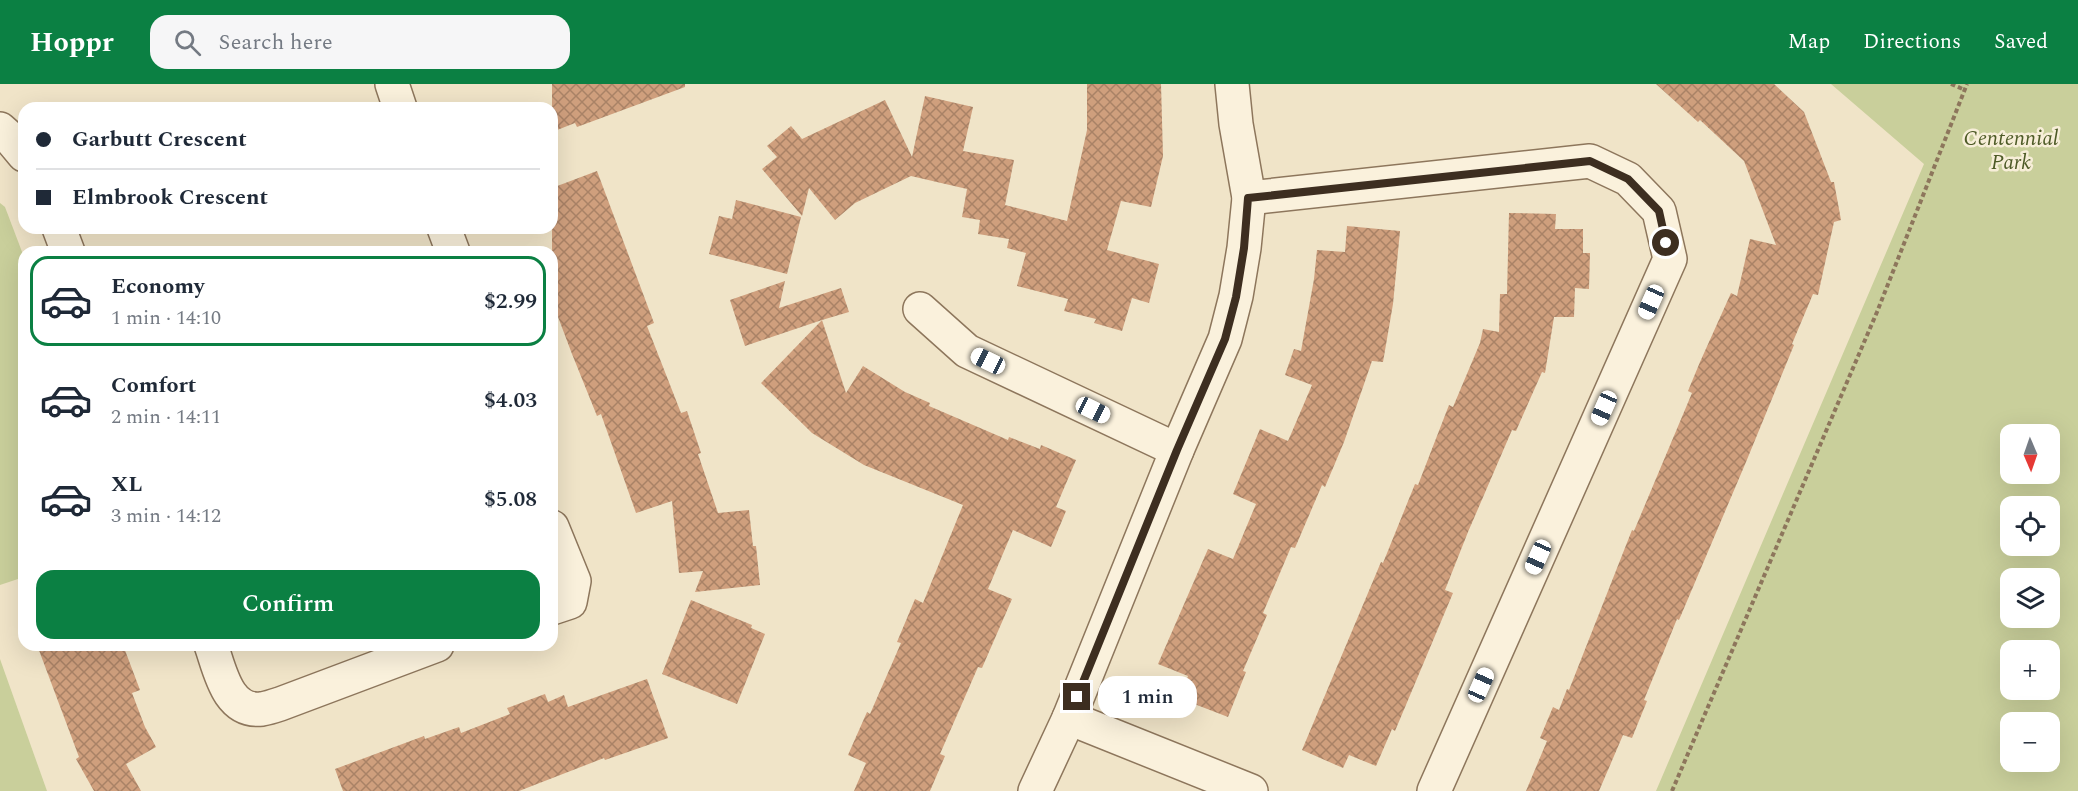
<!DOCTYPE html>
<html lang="en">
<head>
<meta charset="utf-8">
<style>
  :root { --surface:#fff; --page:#f6f6f7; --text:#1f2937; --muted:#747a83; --line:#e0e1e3; --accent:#0b8043 }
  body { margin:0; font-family:Spectral,serif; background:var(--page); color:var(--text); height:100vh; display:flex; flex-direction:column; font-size:22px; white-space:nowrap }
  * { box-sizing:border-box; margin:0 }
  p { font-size:20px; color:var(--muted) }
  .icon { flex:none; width:33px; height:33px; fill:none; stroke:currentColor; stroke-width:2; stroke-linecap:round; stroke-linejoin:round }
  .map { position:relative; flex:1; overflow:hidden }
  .drawer { position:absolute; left:18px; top:162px; width:540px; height:405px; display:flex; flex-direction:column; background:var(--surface); border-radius:18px; box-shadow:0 6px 24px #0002 }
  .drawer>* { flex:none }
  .banner { position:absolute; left:18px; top:18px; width:540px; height:132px; border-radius:18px; box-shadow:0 6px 24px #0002; display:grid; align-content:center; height:132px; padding:0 18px; background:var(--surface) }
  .needle { width:39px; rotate:178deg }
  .fabs { position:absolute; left:2000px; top:340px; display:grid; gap:12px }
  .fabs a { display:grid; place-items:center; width:60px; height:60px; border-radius:12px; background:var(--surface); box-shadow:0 6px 24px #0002; font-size:30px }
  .end { position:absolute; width:27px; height:27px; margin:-14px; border:8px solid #3d2e20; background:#fff; box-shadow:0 0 0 3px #fff }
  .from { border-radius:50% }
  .bubble { position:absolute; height:42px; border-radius:18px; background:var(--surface); box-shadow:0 6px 24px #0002; font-size:20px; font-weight:600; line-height:42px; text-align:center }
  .car { position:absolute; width:18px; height:36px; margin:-18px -9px; border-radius:8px; box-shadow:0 0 4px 2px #0007; background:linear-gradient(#fff 24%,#345 0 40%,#fff 0 76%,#345 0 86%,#fff 0) }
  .banner b { display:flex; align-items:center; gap:21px; height:57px; font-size:22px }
  .banner b+b { border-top:2px solid var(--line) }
  .banner i { width:15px; height:15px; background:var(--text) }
  ul { padding:10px 0 0; list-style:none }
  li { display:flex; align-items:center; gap:18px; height:90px; margin:0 12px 9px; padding:0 6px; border:3px solid transparent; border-radius:18px }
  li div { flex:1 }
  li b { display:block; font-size:22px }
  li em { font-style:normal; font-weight:600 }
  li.active { border-color:var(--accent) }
  li>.icon { width:54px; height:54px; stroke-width:1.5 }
  .action { display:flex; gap:12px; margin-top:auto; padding:12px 18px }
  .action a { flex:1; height:69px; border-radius:18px; background:var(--accent); color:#fff; font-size:24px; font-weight:600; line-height:69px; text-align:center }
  header { display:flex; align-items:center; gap:36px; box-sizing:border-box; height:84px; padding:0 30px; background:var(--accent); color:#fff }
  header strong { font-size:28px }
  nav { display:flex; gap:33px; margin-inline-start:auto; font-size:21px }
  .search { width:420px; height:54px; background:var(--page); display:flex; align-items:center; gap:15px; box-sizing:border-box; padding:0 21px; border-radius:18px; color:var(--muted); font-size:22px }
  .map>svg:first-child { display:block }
  .green { fill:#c9cf9b; fill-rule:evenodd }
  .building { fill:url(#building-cross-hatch) }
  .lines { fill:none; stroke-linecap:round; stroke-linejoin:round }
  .street-casing { stroke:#8d765c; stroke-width:36 }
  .path { stroke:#8d765c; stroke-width:4; stroke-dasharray:4.5 3; stroke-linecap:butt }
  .street { stroke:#faf1dc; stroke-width:33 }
  .route { stroke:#3d2e20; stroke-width:8 }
  .labels { text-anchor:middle; stroke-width:5; stroke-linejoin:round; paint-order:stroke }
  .park-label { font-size:21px; font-style:italic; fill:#4d5a26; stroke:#f7eed8 }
</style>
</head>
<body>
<header>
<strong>Hoppr</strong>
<div class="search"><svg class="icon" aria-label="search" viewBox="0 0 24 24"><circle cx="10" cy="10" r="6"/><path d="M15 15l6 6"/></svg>Search here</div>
<nav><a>Map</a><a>Directions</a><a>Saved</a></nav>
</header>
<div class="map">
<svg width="2078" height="707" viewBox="0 0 2078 707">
  <defs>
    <pattern id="building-cross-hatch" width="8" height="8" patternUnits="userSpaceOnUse" patternTransform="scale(1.5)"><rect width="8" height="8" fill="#cf9f7d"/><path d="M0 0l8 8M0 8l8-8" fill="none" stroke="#a98266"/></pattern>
  </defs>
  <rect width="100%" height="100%" fill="#f0e4c8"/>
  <g class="green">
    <path d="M1831,0H2078V707H1656L1924,80ZM2010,351H2049V390H2010ZM2010,423H2049V462H2010ZM2010,495H2049V534H2010ZM2010,567H2049V606H2010ZM2010,639H2049V678H2010Z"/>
    <polygon points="0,119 5,123 24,173 24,493 0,501"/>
    <polygon points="0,575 47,707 0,707"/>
  </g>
  <g class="building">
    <polygon points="552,0 685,0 685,3 577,43 575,39 552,48"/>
    <polygon points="1087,0 1161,0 1163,72 1151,123 1121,117 1107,166 1159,180 1149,219 1132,214 1122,247 1094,239 1096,235 1064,227 1068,215 1017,202 1026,169 1007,164 1009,155 978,150 980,136 962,133 967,105 911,92 855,119 835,136 809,104 802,132 762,85 777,73 767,62 791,42 802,55 885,16 912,73 925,12 973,23 963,67 1014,76 1005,121 1067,137 1087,46"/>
    <polygon points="1656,0 1774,0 1804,28 1831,98 1834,98 1841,136 1834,138 1818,211 1813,210 1792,260 1794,261 1746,378 1679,536 1677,535 1644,616 1647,617 1632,654 1623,651 1599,707 1526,707 1547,657 1540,654 1553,623 1559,626 1567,605 1569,606 1632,446 1634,447 1692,309 1688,307 1700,278 1731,209 1737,212 1750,155 1776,161 1744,77 1700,36 1698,38"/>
    <polygon points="597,87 654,239 647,242 681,329 687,327 701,369 698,370 718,429 749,426 753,462 756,462 760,501 695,508 703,487 679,489 672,417 636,429 601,330 597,332 572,270 552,217 552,104"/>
    <polygon points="736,116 801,133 787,190 709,170 719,132 732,135"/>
    <polygon points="1509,129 1556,130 1555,145 1583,145 1583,169 1590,169 1589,205 1575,204 1574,233 1554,233 1545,289 1542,288 1516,347 1512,346 1468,448 1445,506 1453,509 1395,647 1392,645 1376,682 1349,671 1343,684 1302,666 1381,478 1383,479 1415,400 1418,401 1449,321 1453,323 1480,259 1483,245 1499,248 1500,210 1507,210"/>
    <polygon points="1347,142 1400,147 1393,220 1383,278 1372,277 1344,358 1325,403 1322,401 1295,464 1291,463 1263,529 1267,531 1243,587 1246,588 1228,633 1184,616 1189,602 1185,600 1188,592 1158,580 1208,465 1233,475 1256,420 1233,410 1260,345 1288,357 1312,301 1285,291 1294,265 1301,267 1314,195 1317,166 1345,168"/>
    <polygon points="785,197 779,224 841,204 849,228 822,236 846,309 863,282 905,308 930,319 929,322 1008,356 1009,353 1040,365 1041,361 1076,376 1056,423 1066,427 1051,463 1013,446 988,505 1012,515 982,584 978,583 940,670 945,672 930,707 854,707 866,679 848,671 867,628 870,630 901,559 897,558 915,515 923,519 963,421 864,381 812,349 761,299 822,236 745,262 730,216"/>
    <polygon points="691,516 752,541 751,544 765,550 737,620 662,590"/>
    <polygon points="37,561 123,561 140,606 132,609 145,643 156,663 126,680 141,707 94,707 76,675 79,673"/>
    <polygon points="647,595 668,654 605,676 604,674 519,707 343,707 335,685 424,652 425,655 459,643 461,649 510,630 507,624 545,610 548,618 564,611 568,623"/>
  </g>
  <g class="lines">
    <g class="street-casing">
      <g id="street">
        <polyline points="392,0 400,24"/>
        <polyline points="0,45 9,53 24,71"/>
        <polyline points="1249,114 1590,77 1628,95 1659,127 1670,175 1434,707"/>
        <polyline points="59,144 68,168"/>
        <polyline points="444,144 453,168"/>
        <polyline points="920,225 967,267 1177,366"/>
        <polyline points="552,443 574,497 570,518 552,524"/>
        <path d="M211,561C220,586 227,629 262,625C268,624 274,622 280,620L437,561"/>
        <polyline points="1069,634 1251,707"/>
        <polyline points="1035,707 1069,634 1177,366 1225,255 1236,212 1244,164 1249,114 1236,40 1232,0"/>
      </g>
    </g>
    <g class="path">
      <polyline points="1951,0 1965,6"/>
      <polyline points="1672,707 1877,228 1967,0"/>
    </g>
    <use href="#street" class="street"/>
  </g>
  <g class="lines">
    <polyline class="route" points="1077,613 1177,366 1225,255 1236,213 1244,164 1248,114 1590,77 1628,95 1659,127 1666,159"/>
  </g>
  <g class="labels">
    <g class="park-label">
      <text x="2011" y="61">Centennial<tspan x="2011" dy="24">Park</tspan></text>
    </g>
  </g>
</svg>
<div class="fabs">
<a><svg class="needle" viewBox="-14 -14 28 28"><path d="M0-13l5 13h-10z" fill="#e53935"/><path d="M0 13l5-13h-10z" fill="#747a83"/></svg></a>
<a><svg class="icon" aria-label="locate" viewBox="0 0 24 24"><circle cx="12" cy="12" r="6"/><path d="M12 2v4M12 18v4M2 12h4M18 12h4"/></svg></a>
<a><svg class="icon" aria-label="layers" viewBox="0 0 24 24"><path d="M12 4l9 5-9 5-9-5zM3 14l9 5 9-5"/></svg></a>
<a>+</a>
<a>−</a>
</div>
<i class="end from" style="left:1666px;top:159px"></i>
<i class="end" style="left:1077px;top:613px"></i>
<div class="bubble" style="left:1098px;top:592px;width:99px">1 min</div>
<i class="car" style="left:1651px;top:218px;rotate:204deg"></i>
<i class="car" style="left:988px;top:277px;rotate:296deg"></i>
<i class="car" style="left:1604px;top:324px;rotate:204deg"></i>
<i class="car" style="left:1093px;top:326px;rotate:116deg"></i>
<i class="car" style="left:1538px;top:473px;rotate:204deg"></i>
<i class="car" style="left:1481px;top:601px;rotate:24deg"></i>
<div class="banner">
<b><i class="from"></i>Garbutt Crescent</b>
<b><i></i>Elmbrook Crescent</b>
</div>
<section class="drawer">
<ul>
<li class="active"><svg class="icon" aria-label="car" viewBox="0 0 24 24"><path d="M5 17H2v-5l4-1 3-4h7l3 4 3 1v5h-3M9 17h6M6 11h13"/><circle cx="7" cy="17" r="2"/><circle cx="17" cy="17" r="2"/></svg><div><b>Economy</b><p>1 min · 14:10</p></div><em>$2.99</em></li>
<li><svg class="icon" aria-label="car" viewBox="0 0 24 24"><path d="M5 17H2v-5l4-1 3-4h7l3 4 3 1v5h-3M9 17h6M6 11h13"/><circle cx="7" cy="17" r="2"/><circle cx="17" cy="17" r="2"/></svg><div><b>Comfort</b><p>2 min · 14:11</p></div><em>$4.03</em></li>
<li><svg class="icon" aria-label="car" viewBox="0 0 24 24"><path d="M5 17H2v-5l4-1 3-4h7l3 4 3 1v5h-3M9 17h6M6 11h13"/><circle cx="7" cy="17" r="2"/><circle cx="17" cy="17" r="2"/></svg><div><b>XL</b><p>3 min · 14:12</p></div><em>$5.08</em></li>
</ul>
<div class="action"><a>Confirm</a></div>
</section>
</div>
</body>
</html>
